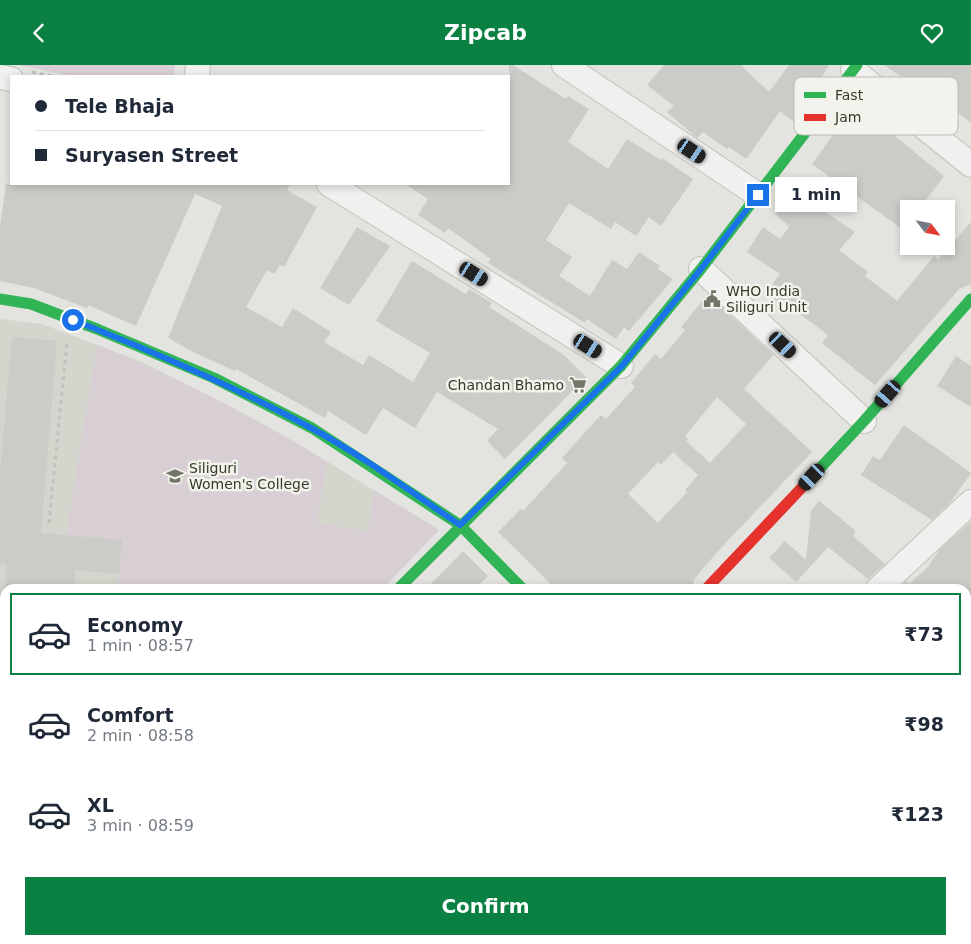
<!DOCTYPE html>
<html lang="en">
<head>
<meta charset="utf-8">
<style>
  :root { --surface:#fff; --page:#f2f2f3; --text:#1f2937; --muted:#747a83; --line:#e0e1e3; --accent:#0b8043 }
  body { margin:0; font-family:"DejaVu Sans",sans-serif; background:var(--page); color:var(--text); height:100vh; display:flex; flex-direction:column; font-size:19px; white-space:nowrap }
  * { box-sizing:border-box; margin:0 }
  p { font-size:16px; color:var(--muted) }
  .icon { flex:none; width:28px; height:28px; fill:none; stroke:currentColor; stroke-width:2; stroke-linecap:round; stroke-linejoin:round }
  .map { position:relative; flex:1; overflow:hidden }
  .drawer { position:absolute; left:0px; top:519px; width:971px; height:361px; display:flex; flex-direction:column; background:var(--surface); border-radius:15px 15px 0 0; box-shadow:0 2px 8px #0003 }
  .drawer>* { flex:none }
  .banner { position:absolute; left:10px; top:10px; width:500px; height:110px; border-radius:0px; box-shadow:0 2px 8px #0003; display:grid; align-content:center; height:110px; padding:0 25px; background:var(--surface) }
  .needle { width:32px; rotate:122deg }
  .fabs { position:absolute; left:900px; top:135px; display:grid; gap:10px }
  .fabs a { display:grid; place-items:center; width:55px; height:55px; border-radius:0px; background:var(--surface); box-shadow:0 2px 8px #0003; font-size:25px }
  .end { position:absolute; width:22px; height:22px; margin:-11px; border:6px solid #1a73e8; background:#fff; box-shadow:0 0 0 2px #fff }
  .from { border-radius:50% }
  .bubble { position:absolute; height:35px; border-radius:0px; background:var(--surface); box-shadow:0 2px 8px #0003; font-size:16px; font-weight:700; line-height:35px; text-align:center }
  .car { position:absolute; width:15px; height:30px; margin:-15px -8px; border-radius:6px; box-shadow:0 0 4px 1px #0007; background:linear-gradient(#222 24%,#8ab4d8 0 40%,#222 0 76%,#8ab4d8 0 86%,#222 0) }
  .banner b { display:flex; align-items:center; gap:18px; height:48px; font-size:19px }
  .banner b+b { border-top:1px solid var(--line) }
  .banner i { width:12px; height:12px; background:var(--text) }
  ul { padding:9px 0 0; list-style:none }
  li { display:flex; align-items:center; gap:15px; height:82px; margin:0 10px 8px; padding:0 15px; border:2px solid transparent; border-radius:0px }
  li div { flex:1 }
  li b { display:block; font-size:19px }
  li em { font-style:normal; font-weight:700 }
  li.current { border-color:var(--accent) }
  li>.icon { width:45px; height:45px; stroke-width:1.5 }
  .button { display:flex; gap:10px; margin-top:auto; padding:10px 25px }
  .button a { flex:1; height:58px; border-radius:0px; background:var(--accent); color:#fff; font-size:20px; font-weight:700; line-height:58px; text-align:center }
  header { display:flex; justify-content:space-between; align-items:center; height:65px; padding:0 25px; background:var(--accent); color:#fff; font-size:22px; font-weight:700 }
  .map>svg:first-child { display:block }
  .built { fill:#d4d5cd }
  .green { fill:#d7cfd3 }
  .building { fill:#cbcbc7; fill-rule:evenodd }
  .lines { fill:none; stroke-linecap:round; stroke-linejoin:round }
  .street-casing { stroke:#c1c1bd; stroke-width:26 }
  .path { stroke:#c1c2bd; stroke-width:3; stroke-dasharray:4 4; stroke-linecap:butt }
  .street { stroke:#f0f0ee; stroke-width:24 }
  .fast { stroke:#30b455; stroke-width:11 }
  .jam { stroke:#e5322d; stroke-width:11 }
  .route { stroke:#1a73e8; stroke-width:6 }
  .labels { text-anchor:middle; stroke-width:5; stroke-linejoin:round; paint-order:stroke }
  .poi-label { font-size:14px; fill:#383928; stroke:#f2f3ec; text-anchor:start }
  .key { fill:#f2f3ec; stroke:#babbb1; stroke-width:1 }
  .key-label { font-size:14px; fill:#383928 }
</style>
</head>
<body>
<header><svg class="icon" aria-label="back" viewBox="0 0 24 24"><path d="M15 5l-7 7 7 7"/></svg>Zipcab<svg class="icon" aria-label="heart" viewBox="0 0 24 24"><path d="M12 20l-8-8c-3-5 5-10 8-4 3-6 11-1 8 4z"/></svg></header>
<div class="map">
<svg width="971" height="879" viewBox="0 0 971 879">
  <rect width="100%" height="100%" fill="#e3e3df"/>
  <polygon class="built" points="0,254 42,259 142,297 295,377 439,465 382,524 5,524 5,583 0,582"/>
  <g class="green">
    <polygon points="18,0 175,0 174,11 73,11"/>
    <path d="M97,280C174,310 257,353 327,397L317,458L368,466L374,425L439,465L382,524H117L122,475L66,470Z"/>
  </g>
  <g class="building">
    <polygon points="509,0 513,0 566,34 568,31 589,44 568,77 608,104 627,74 661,95 662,93 693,114 661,161 649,152 636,171 615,157 611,164 569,138 546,175 572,192 559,211 590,231 612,195 627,204 639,187 660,201 658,204 673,214 629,266 624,262 616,274 587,254 585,258 488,198 491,194 448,163 445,168 418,150 428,134 405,119 509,119"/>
    <polygon points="664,0 741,0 769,27 789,0 829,0 794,57 780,46 746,94 729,82 727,84 703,67 697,73 667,47 674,41 647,20"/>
    <polygon points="884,0 971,0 971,58 933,27 927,35 913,23 914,21"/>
    <polygon points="861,31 892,54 886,64 944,111 919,144 909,144 909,169 812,99"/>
    <polygon points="6,119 290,119 287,125 317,142 284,202 280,200 274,209 267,205 246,242 282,262 293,243 331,267 324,277 363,300 369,290 413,317 430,288 376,256 412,196 466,229 469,224 492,238 489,242 564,290 586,312 505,394 487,376 498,364 437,327 415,363 383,343 366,370 328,346 325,353 236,304 235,306 193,287 168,273 222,141 195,129 136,261 88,240 87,243 34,223 0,216 0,162"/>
    <polygon points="791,124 855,167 839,185 868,207 865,211 897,236 934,191 938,195 971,157 971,219 959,224 875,320 822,278 828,270 796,246 793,249 766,228 780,209 747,187 763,162 780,174 789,162 775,148"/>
    <polygon points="357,162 390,181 349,240 320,223"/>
    <path d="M708,229L773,290L744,324L812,387L719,485L695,513L691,524H556L498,467L521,444L523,446L567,398L562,393L578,375L601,350L606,354L635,322L631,318L655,289L661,294L685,265L681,262ZM717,332L746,359L710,398L686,376L688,374L685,371ZM673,387L698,410L685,425L687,427L658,458L628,429L658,397L661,400Z"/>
    <polygon points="12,272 57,276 41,468 122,475 119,509 75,505 74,524 5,524 7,499 0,498 0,408"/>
    <polygon points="956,291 971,301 971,342 937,321"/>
    <polygon points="904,360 971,408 950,438 932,455 861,410 873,391 880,395"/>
    <polygon points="819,436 856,466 853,471 885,499 868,514 828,482 796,517 769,493 785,476 806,495 811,446"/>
    <polygon points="971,456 971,536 966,533 966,524 898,524 906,516 909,519 928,502 939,485"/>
    <polygon points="463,486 488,511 475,524 426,524"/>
  </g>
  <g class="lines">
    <g class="street-casing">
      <g id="street">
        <polyline points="564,0 758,130"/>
        <polyline points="853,5 971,100"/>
        <polyline points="197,11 198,0"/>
        <polyline points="0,12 11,14"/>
        <polyline points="329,119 621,301"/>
        <polyline points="701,204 864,356"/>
        <polyline points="878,524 971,437"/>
        <polyline points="0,596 5,597"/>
        <polyline points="966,682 971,676"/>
        <polyline points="937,875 942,879"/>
        <polyline points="112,879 112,875"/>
        <polyline points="370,879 374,875"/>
        <polyline points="678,879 681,875"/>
        <polyline points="824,879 827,875"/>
      </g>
    </g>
    <g class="path">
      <polyline points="32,7 51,11"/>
      <polyline points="49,458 67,277"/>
    </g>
    <use href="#street" class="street"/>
    <g class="fast">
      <polyline points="0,234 31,239 97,264 214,313 312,363 460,460 523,524"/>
      <polyline points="810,414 864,356 971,234"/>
      <polyline points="398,524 621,301 701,204 857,0"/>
    </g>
    <polyline class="jam" points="706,524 810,414"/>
  </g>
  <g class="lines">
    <path class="route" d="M73,255C154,287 234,321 311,363C363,391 411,427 460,460L621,302L701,204L758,130"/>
  </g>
  <defs>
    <g id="civic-bare" transform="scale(1.35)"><path d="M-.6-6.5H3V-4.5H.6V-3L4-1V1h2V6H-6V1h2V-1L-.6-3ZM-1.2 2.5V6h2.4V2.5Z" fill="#747468" stroke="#f2f3ec" stroke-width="2.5" paint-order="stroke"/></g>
    <g id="supermarket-bare" transform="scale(1.35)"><path d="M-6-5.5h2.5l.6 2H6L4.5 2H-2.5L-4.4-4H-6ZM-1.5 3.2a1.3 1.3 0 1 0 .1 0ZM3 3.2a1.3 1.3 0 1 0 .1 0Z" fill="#747468" stroke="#f2f3ec" stroke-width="2.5" paint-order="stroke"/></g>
    <g id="university-bare" transform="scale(1.35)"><path d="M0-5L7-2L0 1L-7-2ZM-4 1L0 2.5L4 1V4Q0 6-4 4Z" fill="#747468" stroke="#f2f3ec" stroke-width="2.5" paint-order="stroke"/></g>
  </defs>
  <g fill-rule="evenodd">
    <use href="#civic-bare" x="712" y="234"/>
    <use href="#supermarket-bare" x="578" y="320"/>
    <use href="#university-bare" x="175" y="411"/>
  </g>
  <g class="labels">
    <g class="poi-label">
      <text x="726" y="231">WHO India<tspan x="726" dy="16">Siliguri Unit</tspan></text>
      <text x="564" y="325" text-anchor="end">Chandan Bhamo</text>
      <text x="189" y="408">Siliguri<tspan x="189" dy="16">Women's College</tspan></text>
    </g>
  </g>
  <rect x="794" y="12" width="164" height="58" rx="8" class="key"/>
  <rect x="804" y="27" width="22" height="6" fill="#30b455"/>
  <rect x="804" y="49" width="22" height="7" fill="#e5322d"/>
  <g class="key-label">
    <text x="835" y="35">Fast</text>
    <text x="835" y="57">Jam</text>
  </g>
</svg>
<div class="fabs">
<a><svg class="needle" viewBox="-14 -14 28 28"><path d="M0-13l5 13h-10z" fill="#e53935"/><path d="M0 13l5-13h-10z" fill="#747a83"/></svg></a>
</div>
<i class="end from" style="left:73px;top:255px"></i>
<i class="end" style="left:758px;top:130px"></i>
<div class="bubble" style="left:775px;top:112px;width:82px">1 min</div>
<i class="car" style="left:692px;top:86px;rotate:124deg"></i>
<i class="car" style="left:474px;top:209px;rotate:122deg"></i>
<i class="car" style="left:783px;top:280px;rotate:133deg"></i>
<i class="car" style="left:588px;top:281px;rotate:122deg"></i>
<i class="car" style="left:888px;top:329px;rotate:221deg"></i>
<i class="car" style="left:812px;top:412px;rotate:223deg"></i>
<div class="banner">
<b><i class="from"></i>Tele Bhaja</b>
<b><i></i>Suryasen Street</b>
</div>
<section class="drawer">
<ul>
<li class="current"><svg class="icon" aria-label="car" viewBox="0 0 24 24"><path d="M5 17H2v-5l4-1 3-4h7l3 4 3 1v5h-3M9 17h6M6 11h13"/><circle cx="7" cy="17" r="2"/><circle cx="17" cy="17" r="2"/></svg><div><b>Economy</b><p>1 min · 08:57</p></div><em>₹73</em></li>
<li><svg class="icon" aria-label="car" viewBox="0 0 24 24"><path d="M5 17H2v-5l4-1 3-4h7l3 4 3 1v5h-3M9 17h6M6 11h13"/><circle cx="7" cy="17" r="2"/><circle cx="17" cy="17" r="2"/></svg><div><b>Comfort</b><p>2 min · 08:58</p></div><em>₹98</em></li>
<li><svg class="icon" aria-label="car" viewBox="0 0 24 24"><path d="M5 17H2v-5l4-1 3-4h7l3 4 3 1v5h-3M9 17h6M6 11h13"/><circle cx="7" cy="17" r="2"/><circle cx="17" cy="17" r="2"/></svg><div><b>XL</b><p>3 min · 08:59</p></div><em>₹123</em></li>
</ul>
<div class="button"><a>Confirm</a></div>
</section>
</div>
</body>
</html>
